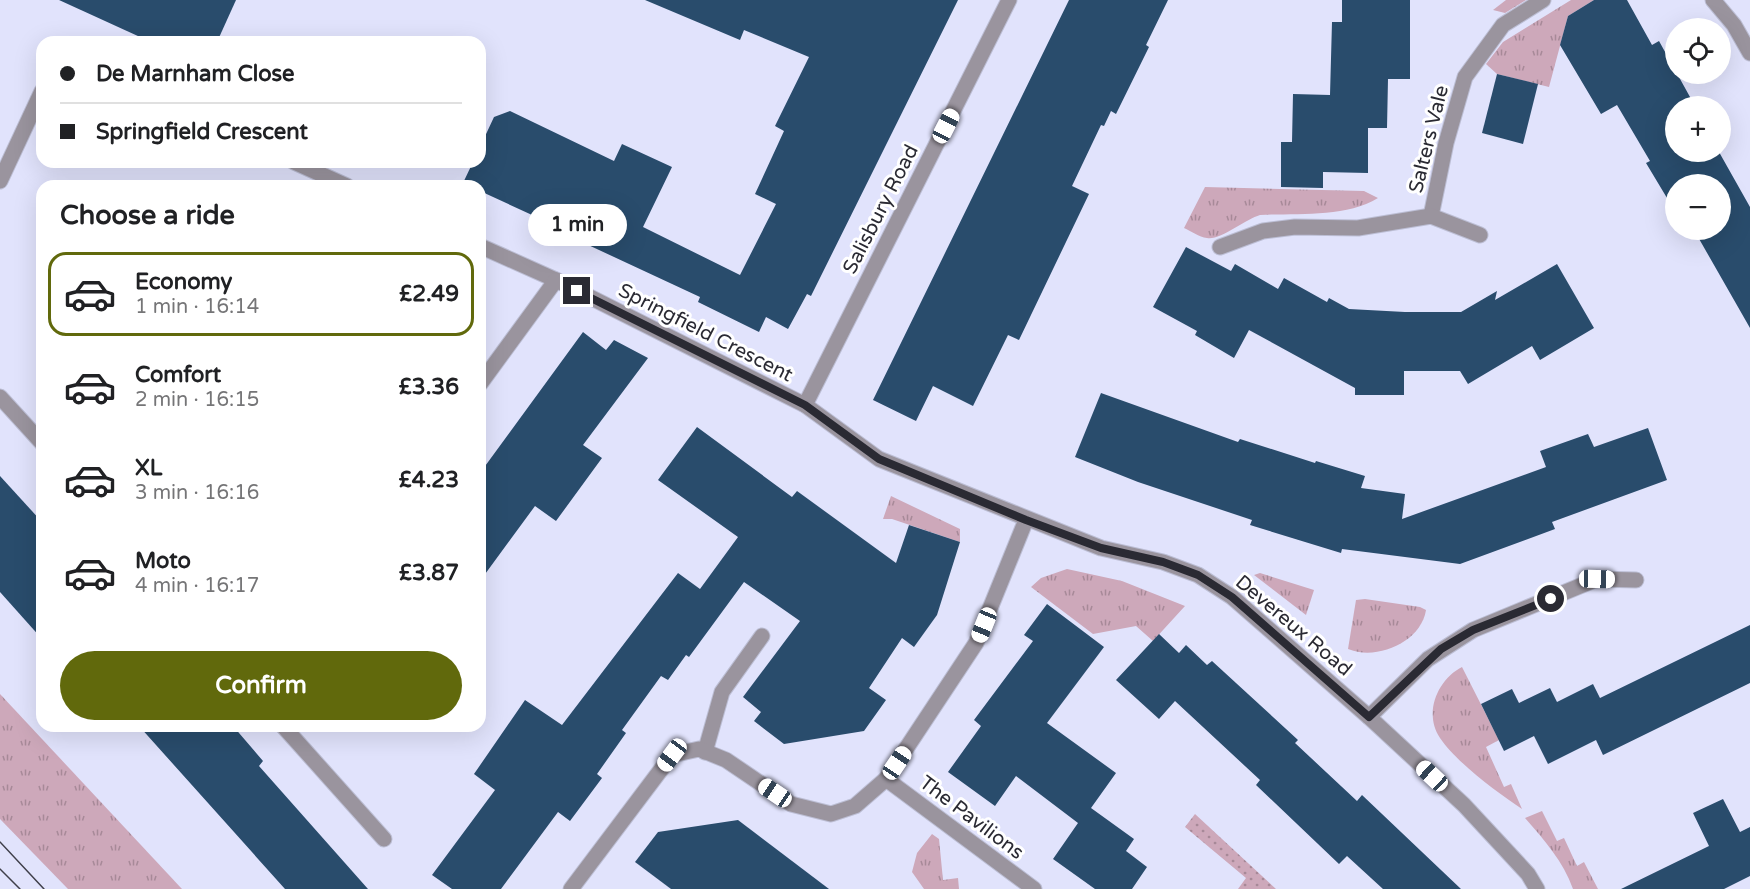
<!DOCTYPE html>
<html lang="en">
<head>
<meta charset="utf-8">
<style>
  :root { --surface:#fff; --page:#f6f6f6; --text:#202124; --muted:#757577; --line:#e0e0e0; --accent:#61690c }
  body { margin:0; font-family:"Varela Round",sans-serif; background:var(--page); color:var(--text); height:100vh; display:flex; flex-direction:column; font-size:22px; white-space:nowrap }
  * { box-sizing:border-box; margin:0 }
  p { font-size:20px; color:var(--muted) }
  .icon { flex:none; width:33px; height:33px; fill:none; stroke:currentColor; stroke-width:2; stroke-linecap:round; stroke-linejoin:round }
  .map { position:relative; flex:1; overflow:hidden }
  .details { position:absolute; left:36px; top:180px; width:450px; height:552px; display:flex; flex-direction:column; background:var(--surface); border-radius:18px; box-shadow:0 6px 24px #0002 }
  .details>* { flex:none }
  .hud { position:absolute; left:36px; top:36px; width:450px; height:132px; border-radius:18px; box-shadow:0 6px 24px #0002; display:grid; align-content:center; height:132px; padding:0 24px; background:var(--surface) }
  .fabs { position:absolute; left:1665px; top:18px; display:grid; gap:12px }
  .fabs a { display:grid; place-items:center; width:66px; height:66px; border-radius:50%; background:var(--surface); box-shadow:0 6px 24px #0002; font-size:30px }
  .end { position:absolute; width:27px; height:27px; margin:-14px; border:8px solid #2a2a33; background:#fff; box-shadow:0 0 0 3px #fff }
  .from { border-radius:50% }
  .bubble { position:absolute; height:42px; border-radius:21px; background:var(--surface); box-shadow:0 6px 24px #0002; font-size:20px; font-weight:800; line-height:42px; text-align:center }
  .car { position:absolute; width:18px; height:36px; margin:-18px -9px; border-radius:8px; box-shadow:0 0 4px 2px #0007; background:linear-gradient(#fff 24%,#345 0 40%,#fff 0 76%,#345 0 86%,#fff 0) }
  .hud b { display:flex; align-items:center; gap:21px; height:57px; font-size:22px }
  .hud b+b { border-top:2px solid var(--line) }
  .hud i { width:15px; height:15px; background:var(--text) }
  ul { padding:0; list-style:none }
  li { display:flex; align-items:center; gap:18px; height:84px; margin:0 12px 9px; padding:0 12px; border:3px solid transparent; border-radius:18px }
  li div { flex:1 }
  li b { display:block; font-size:22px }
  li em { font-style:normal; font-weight:800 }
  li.current { border-color:var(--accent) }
  li>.icon { width:54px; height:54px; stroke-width:1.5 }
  h2 { padding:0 24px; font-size:27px; line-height:72px }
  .cta { display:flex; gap:12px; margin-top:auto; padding:12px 24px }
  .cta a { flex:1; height:69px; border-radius:36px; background:var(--accent); color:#fff; font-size:24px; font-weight:800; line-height:69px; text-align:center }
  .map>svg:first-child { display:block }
  .grass { fill:url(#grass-tufts) }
  .garden { fill:url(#garden-dots) }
  .building { fill:#294c6c }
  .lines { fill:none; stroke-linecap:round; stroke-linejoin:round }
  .street-casing { stroke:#bcbed4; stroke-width:17 }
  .street { stroke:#9a949e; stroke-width:15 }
  .tram { stroke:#3f3f4a; stroke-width:1.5 }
  .route { stroke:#2a2a33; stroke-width:8 }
  .labels { text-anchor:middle; stroke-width:6; stroke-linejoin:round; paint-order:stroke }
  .street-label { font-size:20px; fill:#2a2a33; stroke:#fff }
</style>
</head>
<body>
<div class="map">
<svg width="1750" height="889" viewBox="0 0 1750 889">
  <defs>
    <pattern id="grass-tufts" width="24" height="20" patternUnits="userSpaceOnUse" patternTransform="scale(1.5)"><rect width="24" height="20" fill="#cda8ba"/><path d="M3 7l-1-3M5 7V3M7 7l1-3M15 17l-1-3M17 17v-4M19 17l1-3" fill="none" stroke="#a78998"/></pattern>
    <pattern id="garden-dots" width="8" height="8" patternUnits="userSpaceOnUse" patternTransform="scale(1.5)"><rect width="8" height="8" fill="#cda8ba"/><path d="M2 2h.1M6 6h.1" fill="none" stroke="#a78998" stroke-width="1.8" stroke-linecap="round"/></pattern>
  </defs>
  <rect width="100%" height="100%" fill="#e1e3fc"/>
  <g class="grass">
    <polygon points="1506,0 1526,0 1505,13 1493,10"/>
    <polygon points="1571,0 1594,0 1568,16 1549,87 1497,74 1486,64 1503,42"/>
    <path d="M1205,187L1364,191L1378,198C1345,218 1298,213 1260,215C1246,219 1219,241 1207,238C1199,237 1191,231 1184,228Z"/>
    <polygon points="891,496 960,529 960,542 892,519 883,519"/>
    <polygon points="1067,569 1122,581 1185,606 1153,641 1136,626 1093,634 1031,587 1041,578"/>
    <polygon points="1260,573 1314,590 1306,615 1254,575"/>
    <path d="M1365,599L1420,607L1426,610C1421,642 1377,661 1348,649L1356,600Z"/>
    <path d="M1462,667L1499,740L1486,747L1504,787L1511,784L1522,809C1498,793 1456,762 1440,738C1423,713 1438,679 1462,667Z"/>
    <polygon points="0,694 182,889 68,889 0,819"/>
    <path d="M1542,811L1557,841L1564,838L1577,866L1584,862L1598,889H1573C1563,861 1545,841 1525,818Z"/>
    <polygon points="932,834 939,839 943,880 958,878 959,889 924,889 912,872 917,853"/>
  </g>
  <polygon class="garden" points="1195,814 1276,889 1238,889 1246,878 1185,827"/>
  <g class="building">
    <polygon points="59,0 236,0 217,42 151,42"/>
    <polygon points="645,0 958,0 811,296 807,294 788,329 766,317 759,332 698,302 700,297 541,223 543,220 480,191 480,186 463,183 473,162 480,162 480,147 494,117 510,111 614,161 622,144 672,167 643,227 740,275 776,204 755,194 784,131 775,126 809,57 744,30 740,40"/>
    <polygon points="1069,0 1168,0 1146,45 1149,47 1116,114 1111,111 1104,126 1101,125 1072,186 1089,194 1019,340 1008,335 973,406 933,386 916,421 873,400"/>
    <polygon points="1342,0 1410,0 1410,79 1388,79 1387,128 1368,128 1368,173 1323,172 1323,188 1281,187 1281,142 1292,142 1293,94 1330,95 1332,22 1342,22"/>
    <polygon points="1594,0 1627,0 1652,45 1659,41 1695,106 1676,106 1676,152 1719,152 1750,207 1750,328 1694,230 1720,230 1720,184 1676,184 1676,198 1673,194 1667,198 1646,163 1650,161 1617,105 1601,114 1560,45 1568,16"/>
    <polygon points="1497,74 1538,84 1523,144 1482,133"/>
    <polygon points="1186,247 1231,271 1235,264 1278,289 1284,278 1327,302 1329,298 1349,309 1405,312 1461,312 1497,291 1495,300 1557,264 1594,328 1540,360 1532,346 1468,384 1460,371 1404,371 1404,395 1355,395 1355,388 1249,330 1234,358 1195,335 1197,331 1153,307"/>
    <polygon points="583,332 606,350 614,340 648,358 583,445 602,458 556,521 535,506 480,581 480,473"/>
    <polygon points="1101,393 1238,442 1240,439 1315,463 1316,461 1365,476 1361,488 1405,494 1402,519 1546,467 1540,451 1588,434 1594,447 1648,428 1667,480 1552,522 1555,529 1460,564 1342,549 1341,553 1250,525 1252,520 1138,482 1075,457"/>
    <polygon points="697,427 792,497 797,491 896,563 909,525 960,542 937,615 914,647 902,638 869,688 886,700 864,731 784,744 754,721 761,712 743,697 800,621 744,582 689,657 686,655 668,680 661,676 622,730 626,733 597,774 602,778 570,821 558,812 501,889 452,889 432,875 495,790 474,774 525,700 562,725 678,573 700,589 738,537 658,480"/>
    <polygon points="0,476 42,522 42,639 0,592"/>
    <polygon points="1047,604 1104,647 1047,723 1116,773 1091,808 1134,839 1126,851 1147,867 1132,889 1095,889 1053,859 1078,823 1016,776 995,806 948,772 981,726 974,720 1033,641 1024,635"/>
    <polygon points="1750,625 1750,683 1603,755 1596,740 1548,764 1534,736 1504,751 1481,704 1512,689 1519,703 1550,688 1557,702 1593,684 1600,698"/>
    <polygon points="1159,634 1179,653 1186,645 1207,665 1212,661 1298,740 1295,743 1357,801 1362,795 1461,889 1383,889 1347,856 1339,864 1256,785 1260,780 1175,701 1159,719 1116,680"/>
    <polygon points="139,726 233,726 263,761 259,766 368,889 285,889"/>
    <polygon points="1723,799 1740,832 1750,827 1750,876 1724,889 1621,889 1709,846 1693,813"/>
    <polygon points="738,820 829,889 671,889 635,862 658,832"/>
  </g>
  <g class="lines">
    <g class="street-casing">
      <g id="street">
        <polyline points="1713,0 1734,25 1750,53"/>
        <polyline points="294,162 347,186"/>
        <polyline points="0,181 42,91"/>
        <polyline points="1431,216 1446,143 1465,77 1503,25 1543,0"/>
        <polyline points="480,246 556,280 805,405 879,459 1101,548 1163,562 1198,575 1232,597 1369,717 1464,805 1528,874 1537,889"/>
        <polyline points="1220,247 1263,231 1295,227 1358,228 1431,216 1480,235"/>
        <polyline points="480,384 556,280"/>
        <polyline points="0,397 42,443"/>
        <polyline points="805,405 1009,0"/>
        <polyline points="1369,717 1428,659 1473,630 1597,579 1636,580"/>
        <polyline points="283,726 384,839"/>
        <polyline points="705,752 722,692 762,636"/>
        <polyline points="886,779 1034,889"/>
        <polyline points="571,889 672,755 699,749 726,760 791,804 831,814 855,806 886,779 976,643 1026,520"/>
      </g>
    </g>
    <use href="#street" class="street"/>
    <g class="tram">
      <polyline points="0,842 44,889"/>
      <polyline points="0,869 20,889"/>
    </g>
  </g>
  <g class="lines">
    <polyline class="route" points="577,291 805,405 879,459 1026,520 1101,548 1163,562 1198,575 1232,597 1369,717 1441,649 1473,630 1551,599"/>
  </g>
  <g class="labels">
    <g class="street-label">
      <text transform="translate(1428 139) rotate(-76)" y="7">Salters Vale</text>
      <text transform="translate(880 209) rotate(-63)" y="7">Salisbury Road</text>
      <text transform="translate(706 332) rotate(27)" y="7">Springfield Crescent</text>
      <text transform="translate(1294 625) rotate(40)" y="7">Devereux Road</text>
      <text transform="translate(972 817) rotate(37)" y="7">The Pavilions</text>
    </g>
  </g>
</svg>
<div class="fabs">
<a><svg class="icon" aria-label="locate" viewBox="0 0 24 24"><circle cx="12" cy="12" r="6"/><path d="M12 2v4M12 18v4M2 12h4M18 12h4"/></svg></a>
<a>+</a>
<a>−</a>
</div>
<i class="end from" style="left:1551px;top:599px"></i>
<i class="end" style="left:577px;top:291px"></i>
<div class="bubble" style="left:528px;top:204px;width:99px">1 min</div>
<i class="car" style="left:946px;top:126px;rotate:27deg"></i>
<i class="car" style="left:1597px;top:579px;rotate:91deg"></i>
<i class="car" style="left:984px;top:625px;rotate:202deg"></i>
<i class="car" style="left:672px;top:755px;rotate:217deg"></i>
<i class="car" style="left:897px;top:763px;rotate:34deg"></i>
<i class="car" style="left:1432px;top:776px;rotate:313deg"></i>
<i class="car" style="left:775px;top:793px;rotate:304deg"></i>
<div class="hud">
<b><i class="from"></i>De Marnham Close</b>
<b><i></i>Springfield Crescent</b>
</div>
<section class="details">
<h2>Choose a ride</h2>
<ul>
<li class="current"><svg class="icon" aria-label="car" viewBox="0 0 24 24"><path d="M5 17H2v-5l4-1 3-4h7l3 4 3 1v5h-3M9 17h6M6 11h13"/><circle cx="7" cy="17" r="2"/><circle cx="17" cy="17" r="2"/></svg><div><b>Economy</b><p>1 min · 16:14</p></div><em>£2.49</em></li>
<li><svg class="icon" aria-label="car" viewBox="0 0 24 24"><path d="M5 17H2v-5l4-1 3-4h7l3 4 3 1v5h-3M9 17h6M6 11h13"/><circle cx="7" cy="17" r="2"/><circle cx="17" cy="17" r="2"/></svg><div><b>Comfort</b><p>2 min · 16:15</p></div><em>£3.36</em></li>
<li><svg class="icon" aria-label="car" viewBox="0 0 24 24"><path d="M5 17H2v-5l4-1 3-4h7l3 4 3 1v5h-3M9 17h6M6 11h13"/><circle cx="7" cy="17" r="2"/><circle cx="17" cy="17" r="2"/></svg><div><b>XL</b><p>3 min · 16:16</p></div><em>£4.23</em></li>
<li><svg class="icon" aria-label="car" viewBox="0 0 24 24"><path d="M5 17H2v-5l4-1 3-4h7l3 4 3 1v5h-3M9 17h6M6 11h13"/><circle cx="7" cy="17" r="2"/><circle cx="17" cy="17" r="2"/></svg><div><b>Moto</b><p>4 min · 16:17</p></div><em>£3.87</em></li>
</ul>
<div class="cta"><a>Confirm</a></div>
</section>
</div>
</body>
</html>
